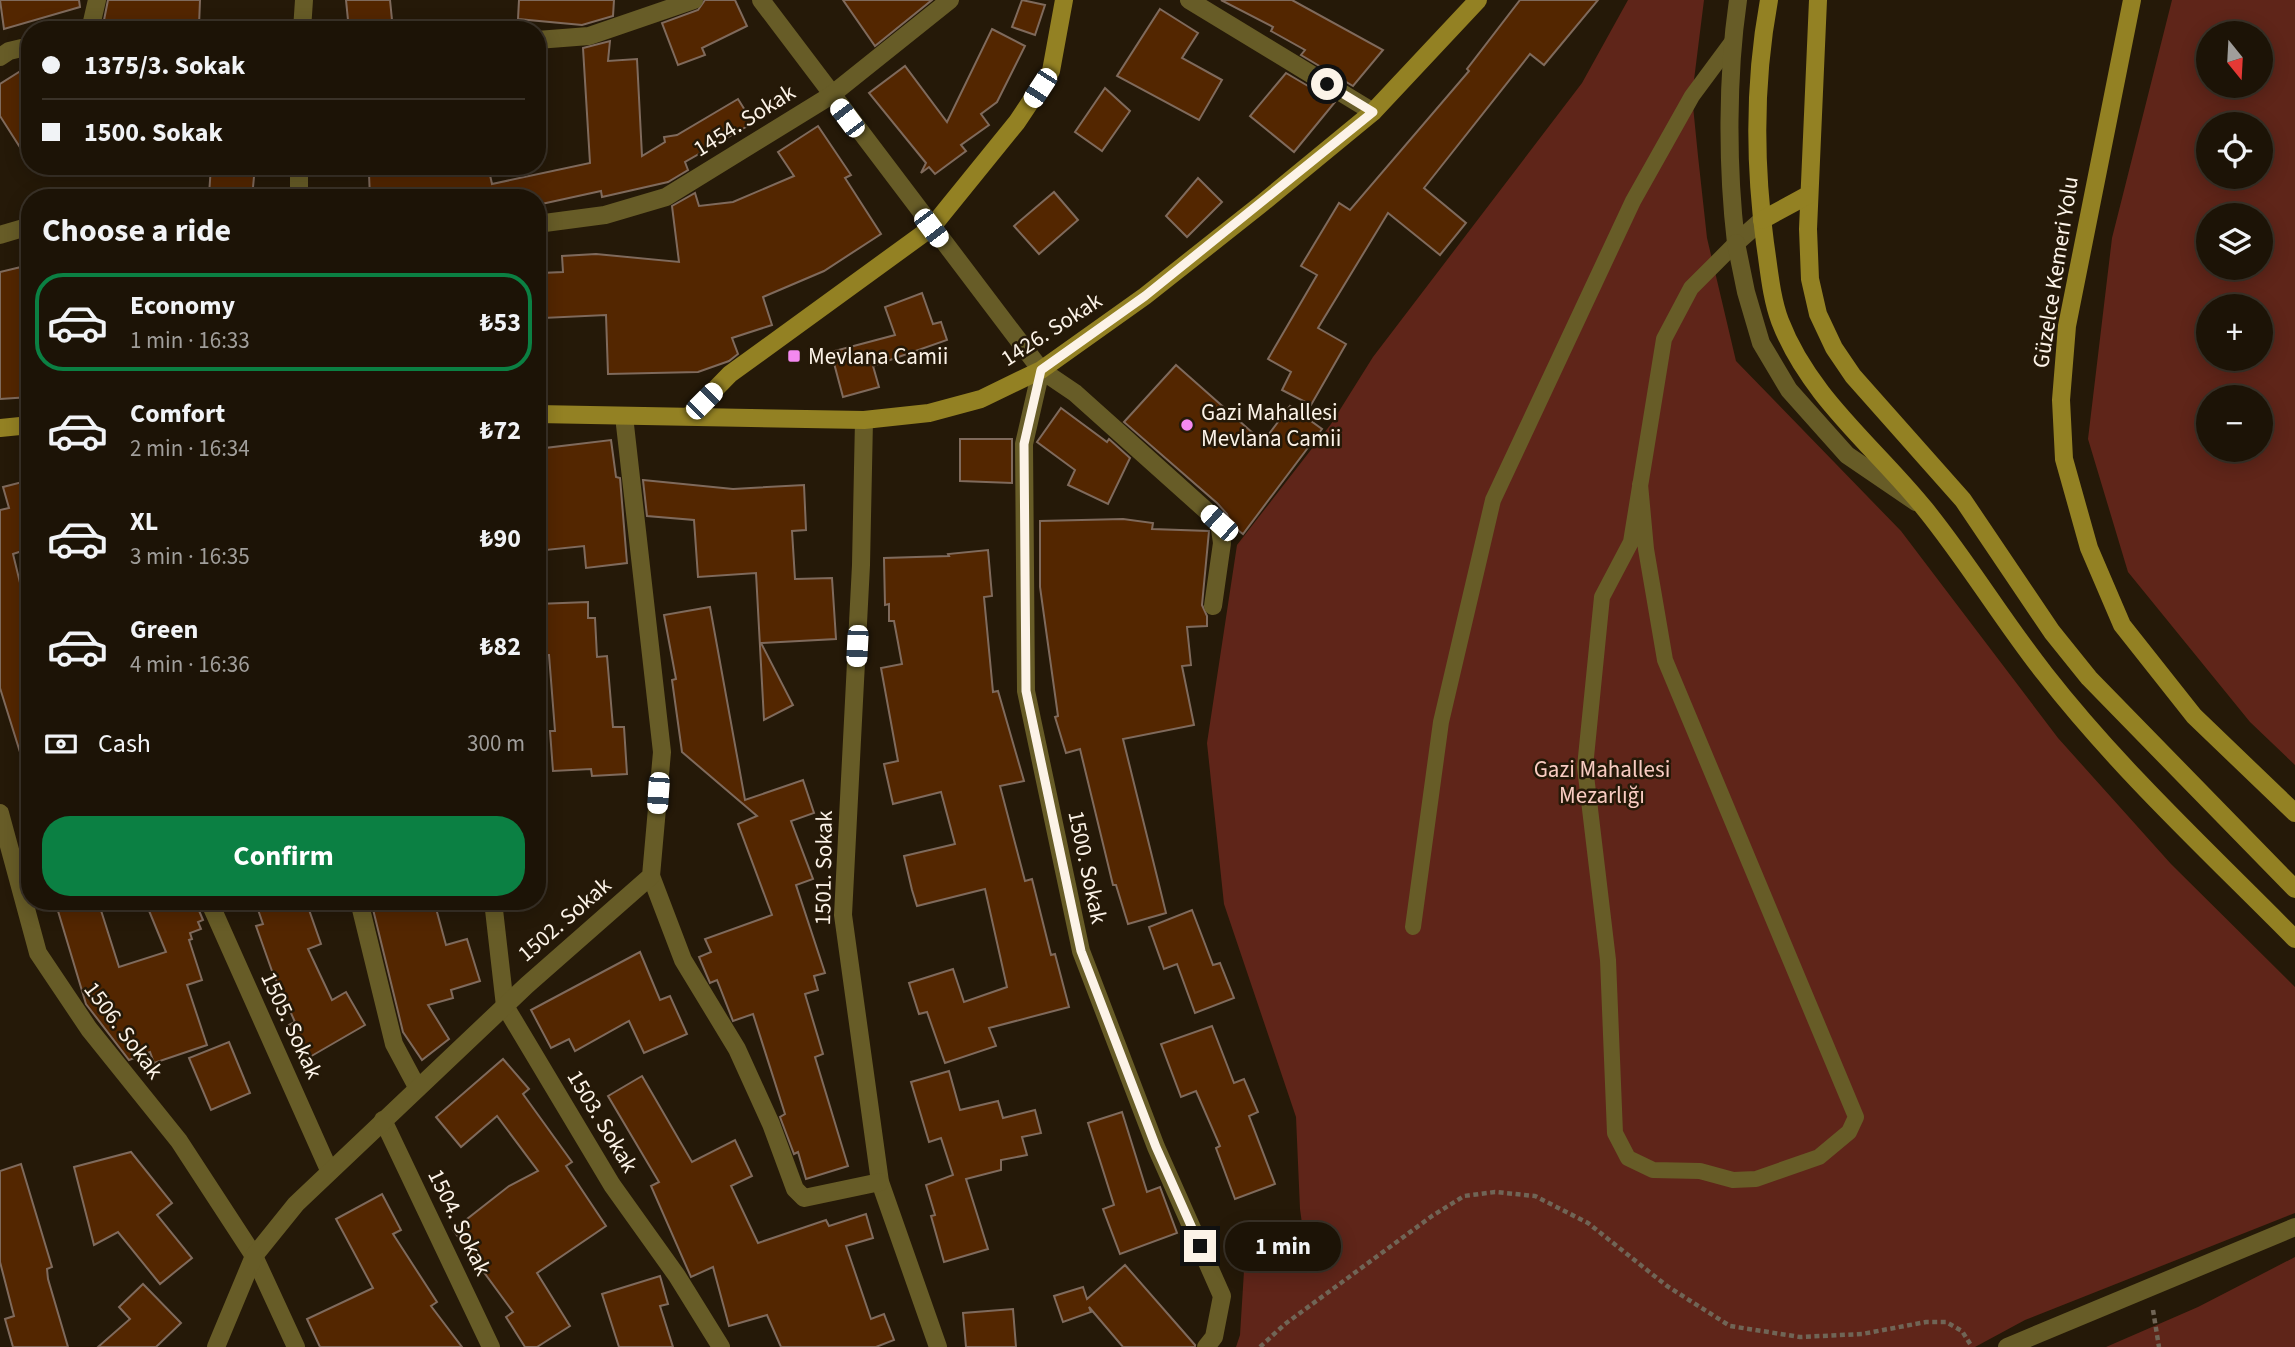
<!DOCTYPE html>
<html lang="en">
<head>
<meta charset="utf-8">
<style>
  :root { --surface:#1c1306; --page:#292014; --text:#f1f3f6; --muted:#a09e9b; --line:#3a3228; --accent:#0b8043 }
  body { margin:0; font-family:"Source Sans 3",sans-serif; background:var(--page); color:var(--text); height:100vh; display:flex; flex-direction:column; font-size:26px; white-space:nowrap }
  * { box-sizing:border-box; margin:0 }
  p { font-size:23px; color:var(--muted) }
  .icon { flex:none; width:38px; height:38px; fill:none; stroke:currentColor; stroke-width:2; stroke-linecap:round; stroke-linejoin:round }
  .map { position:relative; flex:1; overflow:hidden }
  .panel { position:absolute; left:21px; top:189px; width:525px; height:721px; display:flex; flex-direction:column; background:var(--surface); border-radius:28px; box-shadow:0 4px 18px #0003,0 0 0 2px var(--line) }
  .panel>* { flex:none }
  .guide { position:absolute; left:21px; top:21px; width:525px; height:154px; border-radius:28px; box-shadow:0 4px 18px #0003,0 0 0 2px var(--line); display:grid; align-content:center; height:154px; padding:0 21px; background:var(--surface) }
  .needle { width:46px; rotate:162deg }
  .fabs { position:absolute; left:2196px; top:21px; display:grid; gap:14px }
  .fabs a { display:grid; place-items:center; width:77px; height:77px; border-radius:50%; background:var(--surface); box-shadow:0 4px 18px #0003,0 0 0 2px var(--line); font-size:35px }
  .end { position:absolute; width:32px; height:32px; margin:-16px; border:9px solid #fcf3e8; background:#111; box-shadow:0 0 0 4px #111 }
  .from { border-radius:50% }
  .bubble { position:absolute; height:49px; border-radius:24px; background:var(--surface); box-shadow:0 4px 18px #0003,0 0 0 2px var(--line); font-size:23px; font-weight:700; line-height:49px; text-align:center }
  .car { position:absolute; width:21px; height:42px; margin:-21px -10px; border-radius:9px; box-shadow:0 0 5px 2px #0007; background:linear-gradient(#fff 24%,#345 0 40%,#fff 0 76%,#345 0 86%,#fff 0) }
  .guide b { display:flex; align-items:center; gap:24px; height:66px; font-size:26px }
  .guide b+b { border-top:2px solid var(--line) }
  .guide i { width:18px; height:18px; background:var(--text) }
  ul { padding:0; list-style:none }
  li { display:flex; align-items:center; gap:21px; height:98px; margin:0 14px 10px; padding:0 7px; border:4px solid transparent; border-radius:28px }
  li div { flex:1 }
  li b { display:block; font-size:26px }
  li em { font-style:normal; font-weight:700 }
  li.selected { border-color:var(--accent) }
  li>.icon { width:63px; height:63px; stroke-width:1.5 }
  h2 { padding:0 21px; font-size:32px; line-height:84px }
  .pay { display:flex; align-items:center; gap:18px; height:77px; padding:0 21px; font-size:26px }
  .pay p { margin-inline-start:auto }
  .action { display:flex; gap:14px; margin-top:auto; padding:14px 21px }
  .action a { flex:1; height:80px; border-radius:28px; background:var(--accent); color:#fff; font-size:28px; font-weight:700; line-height:80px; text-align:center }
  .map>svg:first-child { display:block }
  .green { fill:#5f2519; fill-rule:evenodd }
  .building { fill:#532600; stroke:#7f6a5c; stroke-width:2 }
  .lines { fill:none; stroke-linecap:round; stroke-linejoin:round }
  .path { stroke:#706556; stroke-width:4.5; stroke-dasharray:5 3.5; stroke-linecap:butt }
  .lane { stroke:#675c27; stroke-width:16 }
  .street { stroke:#675c27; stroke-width:18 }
  .secondary { stroke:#938123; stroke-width:18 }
  .route { stroke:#fcf3e8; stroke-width:9 }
  .poi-dot { fill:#f489f0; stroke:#251908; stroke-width:2.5 }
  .labels { text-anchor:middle; stroke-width:5; stroke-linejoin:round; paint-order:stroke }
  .street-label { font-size:23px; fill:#fcf3e8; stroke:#251908 }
  .poi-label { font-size:23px; fill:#fcf3e8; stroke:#251908; text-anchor:start }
  .park-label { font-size:23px; fill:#f9ccc2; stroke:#251908 }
</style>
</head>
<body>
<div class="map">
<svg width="2295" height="1347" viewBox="0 0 2295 1347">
  <rect width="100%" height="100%" fill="#251908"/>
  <g class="green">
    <polygon points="1628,0 1704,0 1692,96 1698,156 1707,238 1736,361 1901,531 2058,738 2171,864 2295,987 2295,1213 2025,1320 1975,1347 1236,1347 1240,1335 1244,1271 1305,1246 1300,1209 1296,1117 1224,904 1207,743 1237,545 1331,424 1373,357 1582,83"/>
    <path d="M2172,0H2295V765L2250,722L2128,572L2088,439L2112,238ZM2208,33H2261V86H2208ZM2208,124H2261V177H2208ZM2208,215H2261V268H2208ZM2208,306H2261V359H2208ZM2208,397H2261V450H2208Z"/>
    <polygon points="2295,1257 2295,1347 2106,1347 2198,1307"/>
  </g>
  <g class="building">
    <polygon points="0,0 79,0 80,7 4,29"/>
    <polygon points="108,0 200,0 199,26 104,20"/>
    <polygon points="346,0 390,0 393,30 349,30"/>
    <polygon points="519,0 614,0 613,16 582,25 518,19"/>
    <polygon points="705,0 735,0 747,26 702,48 705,55 678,65 662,23 698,10"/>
    <polygon points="843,0 932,0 875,46"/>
    <polygon points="1022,0 1045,5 1035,35 1012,27"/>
    <polygon points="1221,0 1292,0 1383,50 1353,86 1301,55 1305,50 1271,31 1273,27"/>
    <polygon points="1520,0 1598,0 1544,65 1530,54 1424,188 1466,223 1440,255 1388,213 1318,328 1346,344 1311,405 1282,390 1291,372 1268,359 1317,275 1301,266 1339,203 1350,210 1469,71 1467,69"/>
    <polygon points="1160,9 1198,33 1182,58 1222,80 1199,120 1117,76"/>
    <polygon points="992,29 1025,46 997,102 981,114 989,125 961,145 966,151 935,174 929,167 921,173 926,163 869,93 905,66 947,122"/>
    <polygon points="610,41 608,61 637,59 642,156 665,142 664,137 677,135 738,99 753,123 685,162 688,170 668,182 602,197 601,191 537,205 537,198 370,198 369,174 436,171 435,166 488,166 492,184 590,163 583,48"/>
    <polygon points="30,65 30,163 0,116 0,84"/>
    <polygon points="1286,73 1335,102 1294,152 1250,116"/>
    <polygon points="1105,88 1130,111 1102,151 1075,132"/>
    <polygon points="818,126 851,175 845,178 881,234 824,271 763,297 772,325 732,338 738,354 729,361 698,372 608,374 606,315 543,318 541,273 563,272 562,256 596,254 679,262 672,206 695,193 699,206 733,202 794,176 778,152"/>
    <polygon points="211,166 255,166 252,198 209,195"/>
    <polygon points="1198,178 1222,202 1187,237 1166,216"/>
    <polygon points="1054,192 1078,220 1039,254 1014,226"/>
    <polygon points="21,267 30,304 30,397 0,399 0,272"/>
    <polygon points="922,293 933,324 941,322 947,340 873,366 879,387 843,397 831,352 895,335 885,307"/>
    <polygon points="1176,365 1263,442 1290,406 1322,429 1243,534 1231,525 1227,514 1217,503 1124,422"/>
    <polygon points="1061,408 1107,442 1109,439 1130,458 1108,504 1068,485 1075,470 1037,442"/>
    <polygon points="960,439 1012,439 1012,483 960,481"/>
    <polygon points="611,440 616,477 620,478 627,563 586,568 584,546 546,550 537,449"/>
    <polygon points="30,480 30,553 23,554 22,551 13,554 30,624 30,764 24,765 0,688 0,510 9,508 3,487"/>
    <polygon points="643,480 733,489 804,485 806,530 792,531 795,579 832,578 836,639 761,643 793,705 764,720 756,573 698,577 694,520 647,516"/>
    <polygon points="1123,519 1153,523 1152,529 1209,531 1202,605 1207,616 1207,626 1187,627 1191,665 1182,666 1194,725 1123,739 1166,913 1128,924 1116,885 1113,885 1080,749 1066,753 1055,717 1058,716 1040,587 1040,521"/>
    <polygon points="988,550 992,596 984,597 993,692 998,691 1024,781 1000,786 1025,881 1032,879 1051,955 1055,954 1069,1007 989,1028 996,1046 945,1063 927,1012 919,1014 909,983 953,969 964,1002 1007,987 985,889 917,906 912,890 904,856 955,844 941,792 893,804 884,764 898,761 881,668 902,664 894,621 889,621 889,604 885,605 884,558 949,556 948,554"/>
    <polygon points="588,602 588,618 595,618 597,657 607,656 613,727 624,727 627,774 592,776 591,769 553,771 550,731 555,731 549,655 537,655 537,604"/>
    <polygon points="710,607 745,800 803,780 814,813 791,821 813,879 796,885 825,973 814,976 818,990 805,994 823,1054 815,1057 848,1166 806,1179 798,1152 794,1154 780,1117 785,1114 753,1014 733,1021 717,980 710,983 699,957 711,952 705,939 772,915 738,824 757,816 682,752 672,680 676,679 664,615"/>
    <polygon points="55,901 98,901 119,967 166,952 145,901 195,901 203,920 198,922 201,929 190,933 192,939 189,940 202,980 187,985 207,1045 154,1063 150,1052 129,1060 86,1004"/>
    <polygon points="255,901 299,901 302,910 308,907 321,944 308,949 332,1000 346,992 365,1025 308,1058 289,1025 295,1022 272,971 256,926 263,924"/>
    <polygon points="371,901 434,901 446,945 467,939 480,981 451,990 453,998 428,1005 449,1039 422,1060 403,1032"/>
    <polygon points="1192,910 1213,965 1220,963 1234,998 1195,1013 1177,964 1164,969 1149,927"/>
    <polygon points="640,952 660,1000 670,996 687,1034 644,1053 629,1021 575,1051 569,1039 551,1048 531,1010"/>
    <polygon points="1212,1026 1234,1083 1244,1079 1258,1112 1249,1116 1275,1184 1235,1199 1216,1148 1220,1146 1196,1091 1181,1097 1161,1044"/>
    <polygon points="229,1042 250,1093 211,1110 189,1058"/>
    <polygon points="503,1059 529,1089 523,1094 572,1162 566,1166 606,1226 537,1273 570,1326 537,1347 525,1347 506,1317 513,1312 453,1230 509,1186 538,1171 497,1116 461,1147 436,1117"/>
    <polygon points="949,1071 960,1110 998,1101 1003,1118 1035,1110 1041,1133 1022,1137 1027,1155 1001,1160 1001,1170 966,1179 988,1249 944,1262 931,1216 935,1215 926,1185 953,1175 941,1138 929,1142 911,1082"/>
    <polygon points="642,1076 692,1162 735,1140 752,1176 731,1186 758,1243 826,1220 829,1226 866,1214 873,1238 846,1246 871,1319 884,1314 894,1340 876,1347 781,1347 767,1315 729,1326 713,1267 691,1277 651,1186 659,1182 608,1096"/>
    <polygon points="1122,1112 1147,1192 1160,1187 1177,1233 1120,1254 1103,1209 1114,1205 1088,1123"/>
    <polygon points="131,1152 172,1203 157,1215 192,1258 160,1284 118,1232 94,1245 74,1167"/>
    <polygon points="21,1164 52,1267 47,1269 48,1279 68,1347 13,1347 5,1319 14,1316 0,1262 0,1171"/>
    <polygon points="382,1194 401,1230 393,1234 437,1302 431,1306 462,1347 320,1347 307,1319 373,1288 336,1219"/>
    <polygon points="1125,1265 1195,1345 1195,1347 1123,1347 1089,1307 1091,1312 1063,1322 1054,1296 1083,1287 1087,1299"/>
    <polygon points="660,1276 668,1304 660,1306 673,1347 619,1347 602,1294"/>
    <polygon points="143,1284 181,1323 156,1347 98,1347 130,1319 119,1307"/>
    <polygon points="1013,1309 1016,1347 966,1347 963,1313"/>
  </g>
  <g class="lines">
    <g class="path">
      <polyline points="2153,1310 2159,1347"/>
      <polyline points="1260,1347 1285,1324 1432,1216 1464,1196 1495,1192 1535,1196 1588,1223 1667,1286 1730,1326 1800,1337 1862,1334 1926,1322 1946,1322 1962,1331 1972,1347"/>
    </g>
    <g class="lane">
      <polyline points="1640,484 1646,549 1665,660 1856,1117 1849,1132 1819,1157 1756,1179 1733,1180 1700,1171 1653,1170 1628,1158 1615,1133 1608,960 1585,767 1602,597 1631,542 1664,339 1691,288 1736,243"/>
      <polyline points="1413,927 1441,722 1493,500 1633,201 1692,96 1732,42"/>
    </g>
    <g class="street">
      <polyline points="761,0 1041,370 1075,393 1219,522 1222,543 1213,606"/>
      <polyline points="1189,0 1373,112"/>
      <path d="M1738,0C1727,76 1727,166 1736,243L1762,220"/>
      <polyline points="90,30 97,0"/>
      <polyline points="302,30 304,0"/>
      <polyline points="537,40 589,36 694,0"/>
      <polyline points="0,57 9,51 30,46"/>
      <polyline points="299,166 299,198"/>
      <polyline points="537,224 605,215 666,197 830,96 950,0"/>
      <polyline points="0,235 30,226"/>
      <polyline points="1736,243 1746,292 1761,343 1789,390 1847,455 1916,502"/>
      <polyline points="1041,370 1024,444 1026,691 1081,951 1156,1147 1222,1296 1214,1337 1206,1347"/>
      <polyline points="864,420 861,565 843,915 880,1182 938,1347"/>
      <polyline points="0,813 38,953 89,1029 179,1141 254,1256 296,1347"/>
      <polyline points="651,876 683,960 737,1049 771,1124 795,1189 804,1198 880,1182"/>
      <polyline points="209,901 329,1170"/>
      <polyline points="359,901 394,1044 417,1087"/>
      <polyline points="493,901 505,1006 612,1185 677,1276 721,1347"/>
      <polyline points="383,1120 491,1347"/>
      <polyline points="216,1347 254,1256 296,1204 527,985 651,876 662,752 624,416"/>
      <polyline points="2007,1347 2295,1227"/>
    </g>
    <g class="secondary">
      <path d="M1769,0C1754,81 1754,161 1765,243C1769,269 1771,297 1780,321C1809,397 1875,447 1925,509C1968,562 2003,621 2045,674C2120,770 2210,853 2295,939"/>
      <polyline points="1818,0 1808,229 1810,279 1818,314 1834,348 1853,376 1963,500 2052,632 2089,678 2295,889"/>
      <polyline points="2132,0 2067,326 2061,400 2064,459 2089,548 2122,625 2194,716 2295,813"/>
      <polyline points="1762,220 1808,195"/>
      <polyline points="537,414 864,420 929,413 981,399 1041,370 1145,296 1260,205 1373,112 1478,0"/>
      <polyline points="691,414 730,374 931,228 1017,122 1051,71 1064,0"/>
      <polyline points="0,428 30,425"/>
    </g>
  </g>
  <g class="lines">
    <polyline class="route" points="1200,1246 1156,1147 1081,951 1026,691 1024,444 1041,370 1145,296 1373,112 1327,84"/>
  </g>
  <g class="poi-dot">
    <rect x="787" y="349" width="14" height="14" rx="3.5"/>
    <circle cx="1187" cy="425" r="7"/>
  </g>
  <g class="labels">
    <g class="street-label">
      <text transform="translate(744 120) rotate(-32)" y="8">1454. Sokak</text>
      <text transform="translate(2055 272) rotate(-81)" y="8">Güzelce Kemeri Yolu</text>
      <text transform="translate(1051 329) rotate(-33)" y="8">1426. Sokak</text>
      <text transform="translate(1088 867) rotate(78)" y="8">1500. Sokak</text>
      <text transform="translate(823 868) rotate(-89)" y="8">1501. Sokak</text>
      <text transform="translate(564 919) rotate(-41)" y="8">1502. Sokak</text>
      <text transform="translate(292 1025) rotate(65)" y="8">1505. Sokak</text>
      <text transform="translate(124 1030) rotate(53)" y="8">1506. Sokak</text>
      <text transform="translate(603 1121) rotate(59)" y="8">1503. Sokak</text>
      <text transform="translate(460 1222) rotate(64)" y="8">1504. Sokak</text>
    </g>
    <g class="poi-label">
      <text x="808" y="364">Mevlana Camii</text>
      <text x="1201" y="420">Gazi Mahallesi<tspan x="1201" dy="26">Mevlana Camii</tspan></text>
    </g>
    <g class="park-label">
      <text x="1602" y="777">Gazi Mahallesi<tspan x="1602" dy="26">Mezarlığı</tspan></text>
    </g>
  </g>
</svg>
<div class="fabs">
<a><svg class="needle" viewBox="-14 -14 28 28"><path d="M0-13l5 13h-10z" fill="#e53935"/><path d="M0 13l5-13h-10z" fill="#a09e9b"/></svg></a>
<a><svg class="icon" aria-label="locate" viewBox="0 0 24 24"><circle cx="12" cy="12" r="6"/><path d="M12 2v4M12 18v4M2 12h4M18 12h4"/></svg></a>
<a><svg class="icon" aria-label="layers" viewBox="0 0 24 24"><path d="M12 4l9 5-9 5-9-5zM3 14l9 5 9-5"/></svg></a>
<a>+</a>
<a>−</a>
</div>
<i class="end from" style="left:1327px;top:84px"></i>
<i class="end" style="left:1200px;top:1246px"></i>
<div class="bubble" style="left:1225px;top:1222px;width:116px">1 min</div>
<i class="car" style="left:1040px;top:88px;rotate:213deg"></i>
<i class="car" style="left:847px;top:118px;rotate:323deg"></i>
<i class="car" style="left:931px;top:228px;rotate:143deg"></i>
<i class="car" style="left:704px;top:401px;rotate:45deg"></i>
<i class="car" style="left:1219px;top:523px;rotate:312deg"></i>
<i class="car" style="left:857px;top:646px;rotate:183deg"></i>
<i class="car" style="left:658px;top:793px;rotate:184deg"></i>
<div class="guide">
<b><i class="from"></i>1375/3. Sokak</b>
<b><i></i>1500. Sokak</b>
</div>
<section class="panel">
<h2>Choose a ride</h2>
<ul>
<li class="selected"><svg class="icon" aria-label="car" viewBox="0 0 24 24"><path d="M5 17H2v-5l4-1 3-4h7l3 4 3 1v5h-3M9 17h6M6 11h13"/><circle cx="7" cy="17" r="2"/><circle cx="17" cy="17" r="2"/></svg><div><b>Economy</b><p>1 min · 16:33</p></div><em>₺53</em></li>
<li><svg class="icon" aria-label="car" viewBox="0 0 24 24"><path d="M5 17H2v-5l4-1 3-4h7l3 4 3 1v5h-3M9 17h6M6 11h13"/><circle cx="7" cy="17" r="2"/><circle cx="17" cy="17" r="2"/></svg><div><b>Comfort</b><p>2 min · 16:34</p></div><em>₺72</em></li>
<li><svg class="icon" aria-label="car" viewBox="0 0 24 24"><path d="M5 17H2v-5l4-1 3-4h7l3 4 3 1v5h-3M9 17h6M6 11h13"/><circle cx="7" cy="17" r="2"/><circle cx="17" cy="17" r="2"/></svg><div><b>XL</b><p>3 min · 16:35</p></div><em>₺90</em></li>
<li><svg class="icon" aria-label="car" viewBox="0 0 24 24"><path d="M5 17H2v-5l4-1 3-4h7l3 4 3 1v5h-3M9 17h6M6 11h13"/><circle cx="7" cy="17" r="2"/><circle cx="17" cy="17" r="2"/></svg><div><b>Green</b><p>4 min · 16:36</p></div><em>₺82</em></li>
</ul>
<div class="pay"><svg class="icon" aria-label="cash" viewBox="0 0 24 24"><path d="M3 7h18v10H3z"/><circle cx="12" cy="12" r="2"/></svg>Cash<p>300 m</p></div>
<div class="action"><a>Confirm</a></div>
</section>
</div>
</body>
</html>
